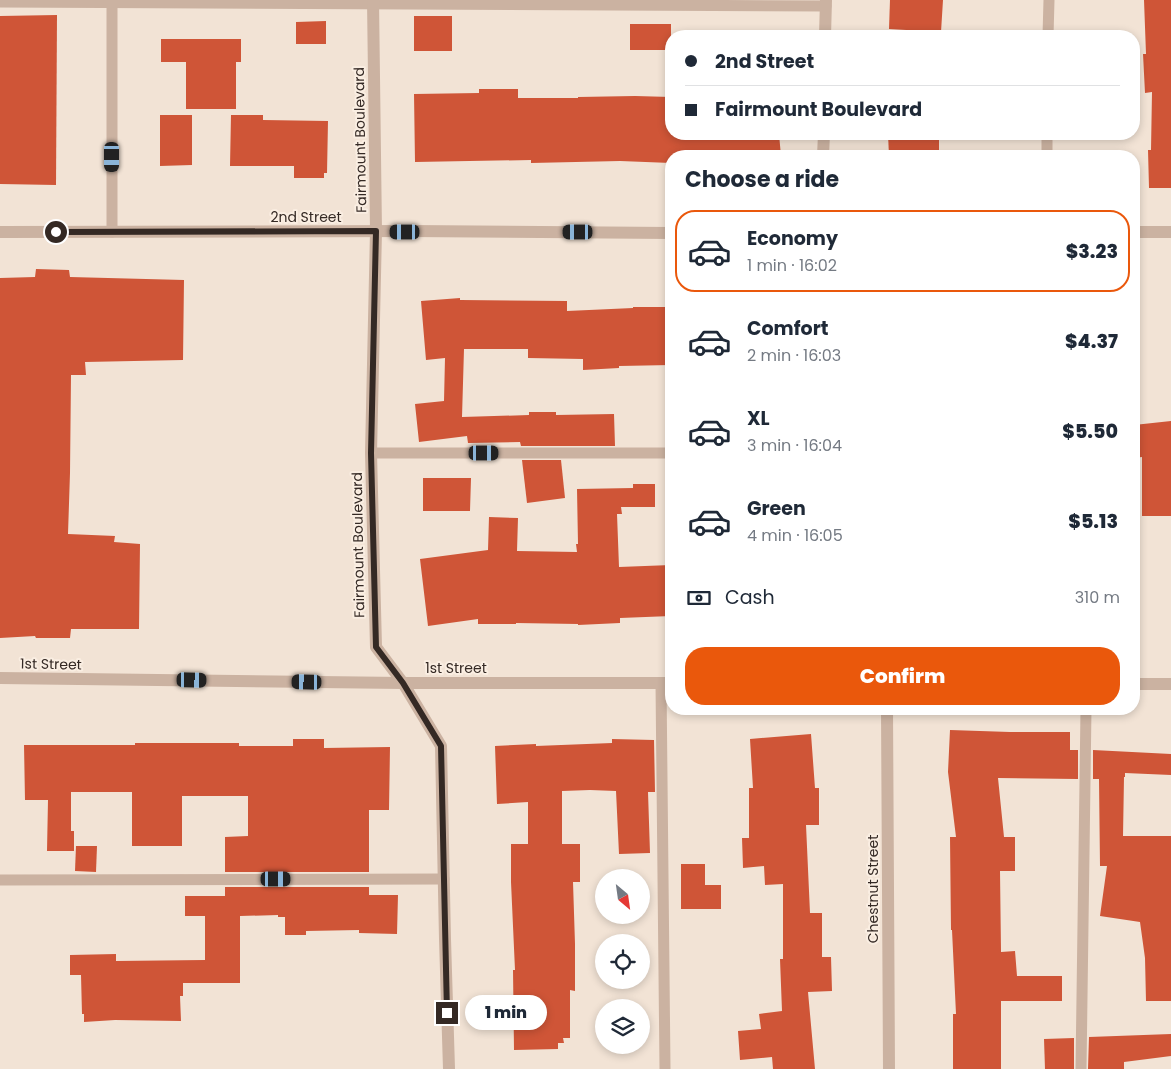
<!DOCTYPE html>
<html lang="en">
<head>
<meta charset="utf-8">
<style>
  :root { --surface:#fff; --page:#f2f2f3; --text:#1f2937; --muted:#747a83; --line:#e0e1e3; --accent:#ea580c }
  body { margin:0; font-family:Poppins,sans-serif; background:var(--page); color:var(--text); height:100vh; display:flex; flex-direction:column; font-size:19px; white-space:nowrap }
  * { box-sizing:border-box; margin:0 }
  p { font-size:16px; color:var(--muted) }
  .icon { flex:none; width:28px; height:28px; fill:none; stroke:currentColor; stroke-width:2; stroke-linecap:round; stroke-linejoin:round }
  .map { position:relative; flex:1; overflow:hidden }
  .details { position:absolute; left:665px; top:150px; width:475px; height:565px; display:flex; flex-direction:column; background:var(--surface); border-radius:20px; box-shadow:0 2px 8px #0003 }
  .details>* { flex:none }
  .hud { position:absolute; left:665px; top:30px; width:475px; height:110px; border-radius:20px; box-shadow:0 2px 8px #0003; display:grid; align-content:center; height:110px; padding:0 20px; background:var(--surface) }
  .needle { width:32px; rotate:151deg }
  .controls { position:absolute; left:595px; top:869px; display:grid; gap:10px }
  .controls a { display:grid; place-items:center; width:55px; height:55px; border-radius:50%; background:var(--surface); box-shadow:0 2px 8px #0003; font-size:25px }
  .end { position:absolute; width:22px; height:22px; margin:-11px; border:6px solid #342924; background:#fff; box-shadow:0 0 0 2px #fff }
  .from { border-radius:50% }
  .bubble { position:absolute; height:35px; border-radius:18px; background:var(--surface); box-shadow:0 2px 8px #0003; font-size:16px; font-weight:800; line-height:35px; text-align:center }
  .car { position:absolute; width:15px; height:30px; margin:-15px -8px; border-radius:6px; box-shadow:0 0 4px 1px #0007; background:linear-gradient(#222 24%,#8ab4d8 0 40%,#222 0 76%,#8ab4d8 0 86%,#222 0) }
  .hud b { display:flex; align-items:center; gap:18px; height:48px; font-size:19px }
  .hud b+b { border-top:1px solid var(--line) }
  .hud i { width:12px; height:12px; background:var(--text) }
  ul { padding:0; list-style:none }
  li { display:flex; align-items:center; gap:15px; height:82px; margin:0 10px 8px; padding:0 10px; border:2px solid transparent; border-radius:20px }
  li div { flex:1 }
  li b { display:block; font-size:19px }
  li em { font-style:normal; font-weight:800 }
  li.active { border-color:var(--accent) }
  li>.icon { width:45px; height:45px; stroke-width:1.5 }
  h2 { padding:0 20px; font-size:22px; line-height:60px }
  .pay { display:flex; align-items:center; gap:12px; height:55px; padding:0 20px; font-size:19px }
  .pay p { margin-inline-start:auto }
  .cta { display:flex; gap:10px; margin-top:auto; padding:10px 20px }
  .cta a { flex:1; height:58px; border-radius:20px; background:var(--accent); color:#fff; font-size:20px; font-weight:800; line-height:58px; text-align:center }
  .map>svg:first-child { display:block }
  .building { fill:#cf5537 }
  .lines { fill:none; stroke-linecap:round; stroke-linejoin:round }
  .service { stroke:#cbb2a1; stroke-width:11 }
  .minor { stroke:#cbb2a1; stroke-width:12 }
  .route { stroke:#342924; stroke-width:6 }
  .labels { text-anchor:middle; stroke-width:4; stroke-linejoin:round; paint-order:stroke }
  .street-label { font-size:14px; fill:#342924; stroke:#faeee2 }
</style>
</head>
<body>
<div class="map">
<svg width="1171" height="1069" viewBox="0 0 1171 1069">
  <rect width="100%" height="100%" fill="#f2e3d5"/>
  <g class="building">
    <polygon points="890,0 943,0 941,32 889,29"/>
    <polygon points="1144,0 1171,0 1171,188 1149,188 1148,150 1151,150 1152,92 1145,93 1143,54 1146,54"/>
    <polygon points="57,15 56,185 0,184 0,16"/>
    <rect x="414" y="16" width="38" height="35"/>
    <polygon points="326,21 326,44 296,44 296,22"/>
    <rect x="630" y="24" width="41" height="26"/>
    <polygon points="161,39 241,39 241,62 236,62 236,109 186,109 186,62 161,62"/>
    <polygon points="479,89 518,89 518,98 578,98 578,97 635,96 671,97 671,134 779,134 781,156 671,156 671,163 620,161 531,163 531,160 415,162 414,94 479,93"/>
    <polygon points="160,115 192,115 192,165 160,166"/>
    <polygon points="231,115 263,115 263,120 328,121 327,173 324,173 324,178 294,178 294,166 230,166"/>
    <polygon points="888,134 939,134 939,156 889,156"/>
    <polygon points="36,269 69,270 70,277 184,280 183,360 85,362 86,375 71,375 70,473 68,534 115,536 114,542 140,544 139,629 71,629 70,638 36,638 35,636 0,638 0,278 35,277"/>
    <polygon points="460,298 460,300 567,301 567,311 633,308 633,307 671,307 671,365 619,366 619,368 583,370 583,359 528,358 528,349 464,349 462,417 529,415 529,412 556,412 556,415 614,414 615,446 521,446 520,442 468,443 467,436 419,442 415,404 444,401 445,358 426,360 421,301"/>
    <polygon points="1171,421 1171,516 1142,516 1142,457 1134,458 1134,425"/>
    <polygon points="522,460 561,460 565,498 527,503"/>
    <polygon points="423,478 471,478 470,511 423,511"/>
    <polygon points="633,484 655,484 655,507 621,507 622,514 617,514 619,567 671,565 671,616 620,618 620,623 578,625 578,624 516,623 516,624 478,624 478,619 428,626 420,559 488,550 489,517 518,518 517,551 577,552 576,544 578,544 577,489 633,488"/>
    <polygon points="950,730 1010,732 1070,732 1070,750 1078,750 1078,779 998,778 1004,837 1015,837 1015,871 1000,871 1001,952 1015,951 1017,976 1062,976 1062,1001 1001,1001 1001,1069 953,1069 953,1014 956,1014 952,930 951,930 950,837 956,837 948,772"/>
    <polygon points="811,734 815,788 819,788 819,825 806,825 810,913 822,913 822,957 831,957 832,991 808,992 815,1069 773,1069 772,1057 740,1060 738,1031 761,1029 759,1014 782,1011 780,959 783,959 783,884 765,885 764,866 743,868 742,838 749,838 749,788 753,788 750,739"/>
    <polygon points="293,739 324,739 324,748 390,747 389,810 369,810 369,872 225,872 225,837 248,836 248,796 182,796 182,846 132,846 132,792 71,792 71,831 74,831 74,851 47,851 48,800 25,800 24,745 135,745 135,743 239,743 239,746 293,746"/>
    <polygon points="612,739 654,740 655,792 648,792 650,853 619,854 616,791 590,790 562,791 562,844 580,844 580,882 573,882 575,944 575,991 570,990 570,1038 563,1038 564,1043 558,1043 558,1049 514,1050 513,970 515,970 511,882 511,844 528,844 528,802 497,804 495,746 536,744 536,746 612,743"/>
    <polygon points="1093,750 1171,754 1171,775 1125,773 1125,777 1124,777 1123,836 1171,836 1171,1001 1146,1001 1145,958 1140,922 1100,916 1107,866 1100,866 1099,779 1093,779"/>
    <polygon points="76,846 97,846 96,872 75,871"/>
    <polygon points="681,864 705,864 705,885 721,885 721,909 681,909"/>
    <polygon points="225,887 369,887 369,895 398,895 397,934 359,933 359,930 306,931 306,935 285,935 285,917 278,917 278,915 240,916 240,983 183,983 183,996 180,996 181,1021 115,1020 84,1022 84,1014 82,1014 81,975 70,975 70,955 116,954 116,961 205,960 205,916 185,916 185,896 225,896"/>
    <polygon points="1171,1034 1171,1056 1124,1062 1124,1069 1088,1069 1089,1037"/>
    <polygon points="1074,1038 1074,1069 1045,1069 1044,1039"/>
  </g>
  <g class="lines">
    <g class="service">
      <polyline points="0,2 826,6"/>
      <polyline points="112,3 112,232"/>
      <polyline points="1048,36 1049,0"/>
      <polyline points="1047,156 1047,134"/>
      <polyline points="371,453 671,453"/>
      <polyline points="661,683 665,1069"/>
      <polyline points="0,880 444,879"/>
      <polyline points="1081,1069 1086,709"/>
    </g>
    <g class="minor">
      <polyline points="373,0 376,231 371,453 376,647 403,683 441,746 445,939 449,1069"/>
      <polyline points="825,36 826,0"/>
      <polyline points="823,156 824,134"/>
      <polyline points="0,232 410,231 671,233"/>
      <polyline points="1134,232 1171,232"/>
      <polyline points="0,678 403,683 671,683"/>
      <polyline points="1134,684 1171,684"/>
      <polyline points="887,709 889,1069"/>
    </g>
  </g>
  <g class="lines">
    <polyline class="route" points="56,232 376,231 371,453 376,647 403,683 441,746 447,1013"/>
  </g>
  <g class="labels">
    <g class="street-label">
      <text transform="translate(360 140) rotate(-91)" y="5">Fairmount Boulevard</text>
      <text x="306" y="222">2nd Street</text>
      <text transform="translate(358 545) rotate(-91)" y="5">Fairmount Boulevard</text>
      <text transform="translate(51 664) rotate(1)" y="5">1st Street</text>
      <text x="456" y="673">1st Street</text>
      <text transform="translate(873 889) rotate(-90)" y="5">Chestnut Street</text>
    </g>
  </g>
</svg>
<div class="controls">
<a><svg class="needle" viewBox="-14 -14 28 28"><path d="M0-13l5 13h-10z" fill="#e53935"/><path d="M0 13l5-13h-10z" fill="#747a83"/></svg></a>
<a><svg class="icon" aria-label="locate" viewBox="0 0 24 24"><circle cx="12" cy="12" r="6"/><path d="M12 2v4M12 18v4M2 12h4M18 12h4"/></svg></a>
<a><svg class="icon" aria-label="layers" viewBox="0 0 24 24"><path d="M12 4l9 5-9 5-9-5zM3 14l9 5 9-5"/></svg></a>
</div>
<i class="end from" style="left:56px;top:232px"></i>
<i class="end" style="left:447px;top:1013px"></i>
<div class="bubble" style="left:465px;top:995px;width:82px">1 min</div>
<i class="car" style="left:112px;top:157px;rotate:180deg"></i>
<i class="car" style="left:405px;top:232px;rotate:270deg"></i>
<i class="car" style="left:578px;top:232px;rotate:270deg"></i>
<i class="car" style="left:484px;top:453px;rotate:90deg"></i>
<i class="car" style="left:192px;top:680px;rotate:91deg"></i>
<i class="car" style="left:307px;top:682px;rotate:271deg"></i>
<i class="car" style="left:276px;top:879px;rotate:90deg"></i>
<div class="hud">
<b><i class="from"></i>2nd Street</b>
<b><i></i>Fairmount Boulevard</b>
</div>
<section class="details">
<h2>Choose a ride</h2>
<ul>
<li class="active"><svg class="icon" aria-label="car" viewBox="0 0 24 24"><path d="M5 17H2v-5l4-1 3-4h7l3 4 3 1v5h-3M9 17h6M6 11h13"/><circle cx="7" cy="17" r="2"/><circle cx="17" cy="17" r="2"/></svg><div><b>Economy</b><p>1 min · 16:02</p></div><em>$3.23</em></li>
<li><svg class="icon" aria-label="car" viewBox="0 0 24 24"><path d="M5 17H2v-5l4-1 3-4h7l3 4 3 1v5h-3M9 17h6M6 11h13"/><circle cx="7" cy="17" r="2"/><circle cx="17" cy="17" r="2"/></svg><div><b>Comfort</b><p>2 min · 16:03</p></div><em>$4.37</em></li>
<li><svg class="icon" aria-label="car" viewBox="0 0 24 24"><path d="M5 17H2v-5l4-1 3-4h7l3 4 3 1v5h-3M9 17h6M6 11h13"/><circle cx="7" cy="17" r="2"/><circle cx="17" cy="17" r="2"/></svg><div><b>XL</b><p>3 min · 16:04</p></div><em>$5.50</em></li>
<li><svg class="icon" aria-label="car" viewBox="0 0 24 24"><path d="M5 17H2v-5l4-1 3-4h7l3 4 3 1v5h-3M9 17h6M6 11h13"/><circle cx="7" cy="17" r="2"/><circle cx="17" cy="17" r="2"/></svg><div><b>Green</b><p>4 min · 16:05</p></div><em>$5.13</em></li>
</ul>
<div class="pay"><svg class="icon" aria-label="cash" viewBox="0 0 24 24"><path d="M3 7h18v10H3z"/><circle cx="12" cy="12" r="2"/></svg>Cash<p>310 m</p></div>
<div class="cta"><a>Confirm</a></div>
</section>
</div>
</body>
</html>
